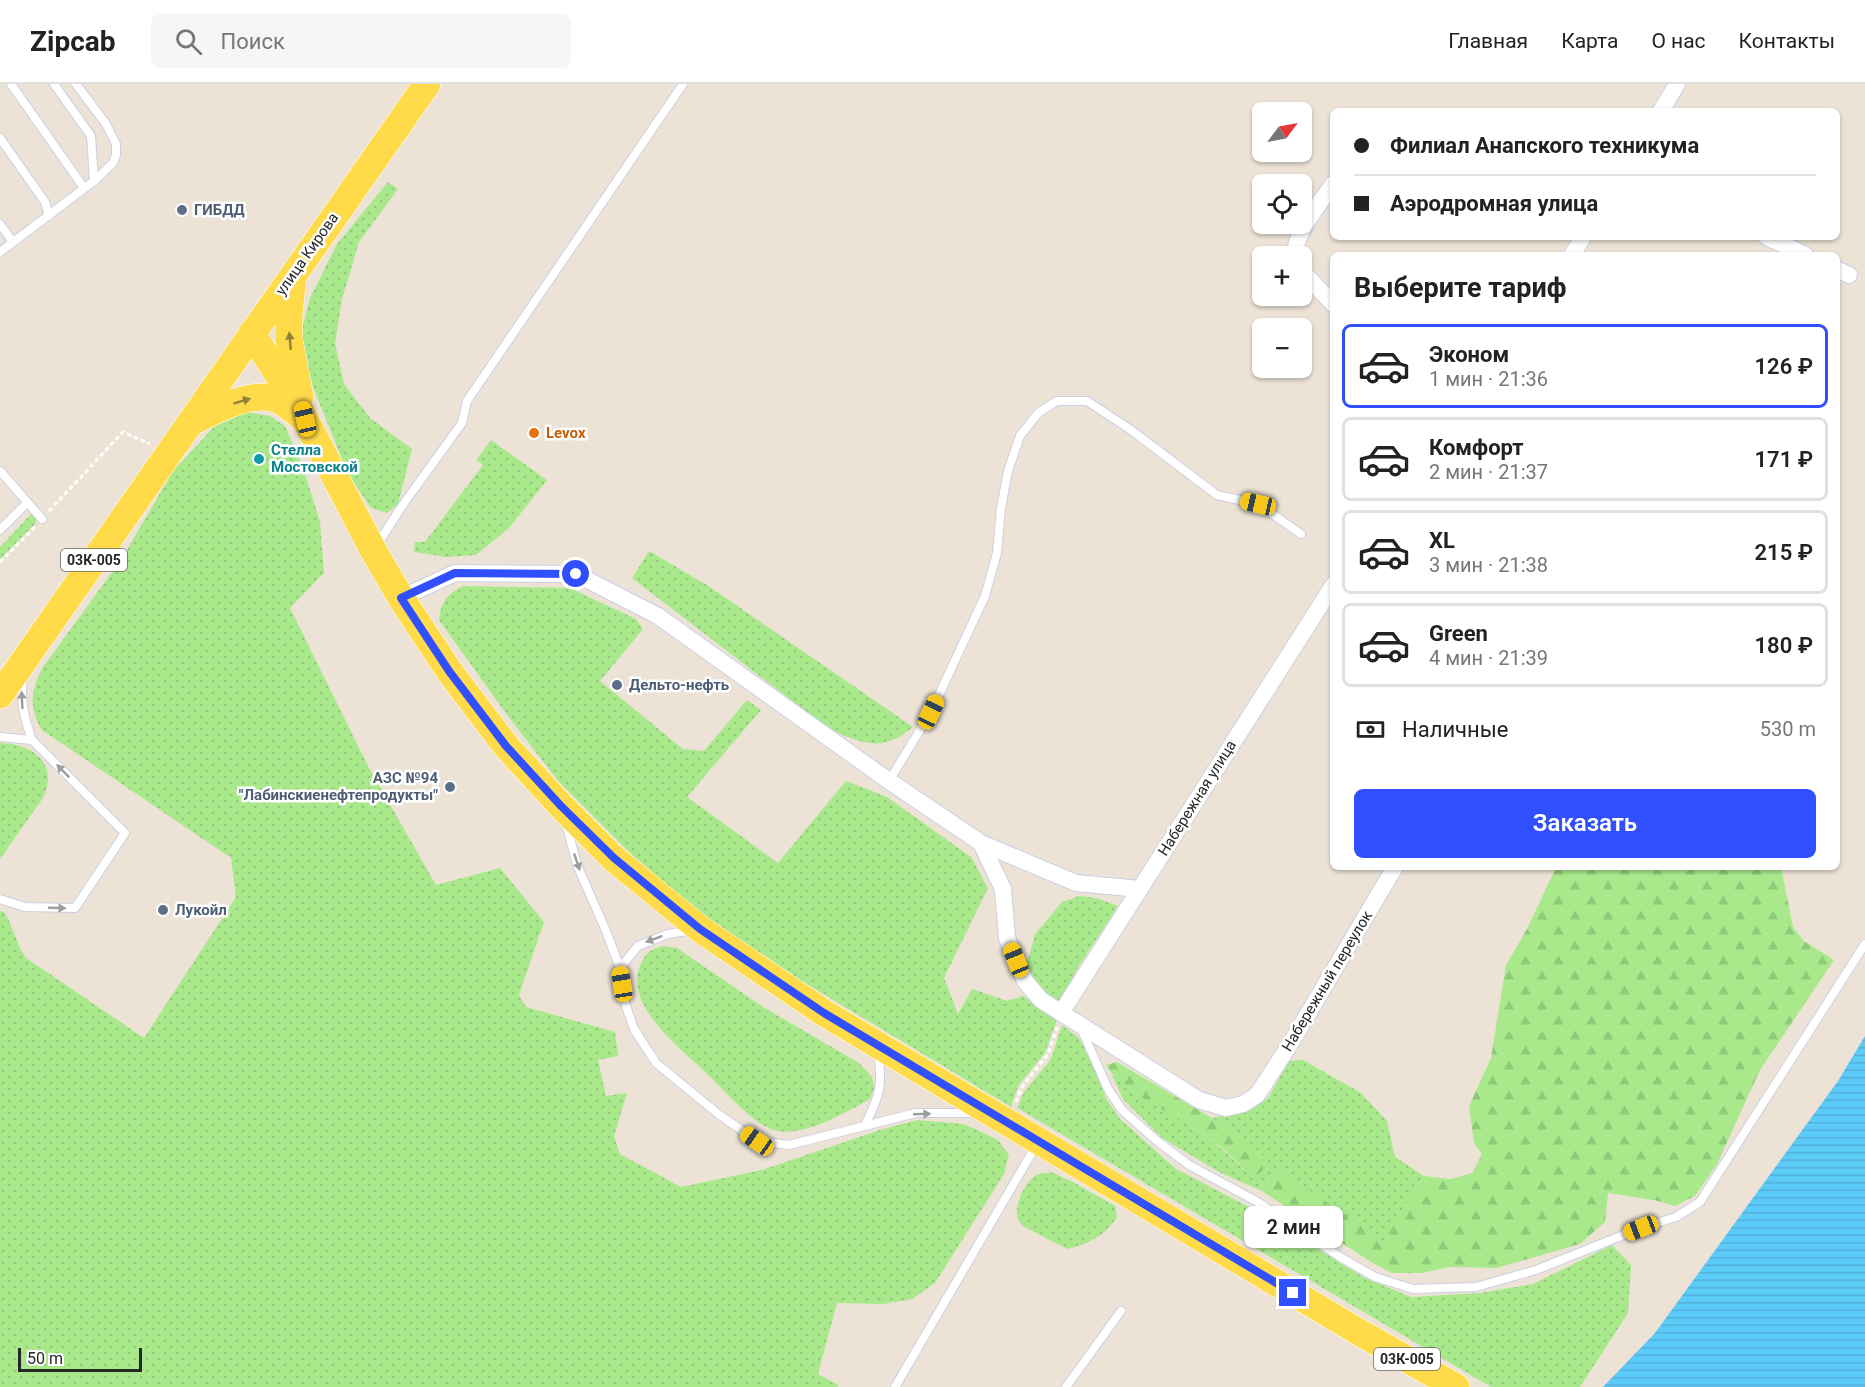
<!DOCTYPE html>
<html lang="ru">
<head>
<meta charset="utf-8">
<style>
  :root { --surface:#fff; --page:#f6f6f6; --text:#222; --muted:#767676; --line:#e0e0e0; --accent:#304fff }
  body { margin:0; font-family:Roboto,sans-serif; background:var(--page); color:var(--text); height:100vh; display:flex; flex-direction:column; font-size:22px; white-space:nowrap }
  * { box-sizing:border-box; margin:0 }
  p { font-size:20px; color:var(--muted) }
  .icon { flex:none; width:33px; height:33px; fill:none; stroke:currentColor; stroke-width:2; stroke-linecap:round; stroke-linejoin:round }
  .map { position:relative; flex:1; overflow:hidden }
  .details { position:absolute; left:1330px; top:168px; width:510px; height:618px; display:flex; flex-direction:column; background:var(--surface); border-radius:9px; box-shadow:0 2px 4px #0004 }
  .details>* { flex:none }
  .hud { position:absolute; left:1330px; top:24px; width:510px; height:132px; border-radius:9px; box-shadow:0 2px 4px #0004; display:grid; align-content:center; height:132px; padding:0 24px; background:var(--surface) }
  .needle { width:39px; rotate:58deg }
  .tools { position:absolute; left:1252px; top:18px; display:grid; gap:12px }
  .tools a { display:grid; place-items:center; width:60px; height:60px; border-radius:9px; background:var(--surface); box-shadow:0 2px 4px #0004; font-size:30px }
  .scale { position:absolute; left:18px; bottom:15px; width:124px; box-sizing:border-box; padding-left:6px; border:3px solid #272727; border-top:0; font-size:16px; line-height:21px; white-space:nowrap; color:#272727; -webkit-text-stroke:4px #fff; paint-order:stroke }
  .end { position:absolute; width:27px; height:27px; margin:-14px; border:8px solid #304fff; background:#fff; box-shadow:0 0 0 3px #fff }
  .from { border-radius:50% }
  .bubble { position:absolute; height:42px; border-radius:9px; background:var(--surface); box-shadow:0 2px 4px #0004; font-size:20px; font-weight:600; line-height:42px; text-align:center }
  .car { position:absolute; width:18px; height:36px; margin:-18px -9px; border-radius:8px; box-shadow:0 0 4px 2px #0007; background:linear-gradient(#f5c518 24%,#345 0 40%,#f5c518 0 76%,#345 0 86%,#f5c518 0) }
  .hud b { display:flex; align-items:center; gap:21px; height:57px; font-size:22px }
  .hud b+b { border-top:2px solid var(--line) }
  .hud i { width:15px; height:15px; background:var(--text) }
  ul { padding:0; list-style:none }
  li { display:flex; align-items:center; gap:18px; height:84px; margin:0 12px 9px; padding:0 12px; border:3px solid var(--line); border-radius:9px }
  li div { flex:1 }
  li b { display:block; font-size:22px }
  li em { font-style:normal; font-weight:600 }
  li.active { border-color:var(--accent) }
  li>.icon { width:54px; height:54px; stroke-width:1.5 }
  h2 { padding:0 24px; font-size:27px; line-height:72px }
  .pay { display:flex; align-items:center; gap:15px; height:66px; padding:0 24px; font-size:22px }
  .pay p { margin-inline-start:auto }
  .primary-button { display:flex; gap:12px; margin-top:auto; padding:12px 24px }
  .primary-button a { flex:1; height:69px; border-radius:9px; background:var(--accent); color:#fff; font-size:24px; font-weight:600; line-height:69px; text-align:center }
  header { display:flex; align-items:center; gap:36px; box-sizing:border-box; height:84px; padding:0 30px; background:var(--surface); border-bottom:2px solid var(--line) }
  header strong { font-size:28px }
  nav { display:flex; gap:33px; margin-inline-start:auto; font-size:21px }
  .search { width:420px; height:54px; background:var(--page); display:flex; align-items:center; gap:15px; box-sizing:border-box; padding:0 21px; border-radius:9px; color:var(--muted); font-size:22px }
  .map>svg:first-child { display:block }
  .grass { fill:url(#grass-dots) }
  .forest { fill:url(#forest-firs) }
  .water { fill:url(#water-rules) }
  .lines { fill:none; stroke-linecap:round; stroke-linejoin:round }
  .service-casing { stroke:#cccfe3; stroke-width:10 }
  .minor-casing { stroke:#cccfe3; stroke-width:18 }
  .primary-casing { stroke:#fff; stroke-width:28 }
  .path { stroke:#fff; stroke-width:3; stroke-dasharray:4.5 3; stroke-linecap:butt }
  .service { stroke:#fff; stroke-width:8 }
  .minor { stroke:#fff; stroke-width:16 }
  .primary { stroke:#ffdb49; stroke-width:27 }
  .oneway { fill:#938138 }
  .oneway2 { fill:#9e9e9e }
  .route { stroke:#304fff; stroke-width:8 }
  .service-dot { fill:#5c6f8a; stroke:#fff; stroke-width:2 }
  .food-dot { fill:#e8710a; stroke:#fff; stroke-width:2 }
  .culture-dot { fill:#0f9aa8; stroke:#fff; stroke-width:2 }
  .labels { text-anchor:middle; stroke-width:5; stroke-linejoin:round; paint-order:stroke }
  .shield { fill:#fff; stroke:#686868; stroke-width:1.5 }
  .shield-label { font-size:14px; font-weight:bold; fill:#272727 }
  .service-label { font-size:15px; font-weight:bold; fill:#4e5e75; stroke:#fff; text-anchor:start }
  .street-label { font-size:15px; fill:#272727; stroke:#fff }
  .food-label { font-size:15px; font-weight:bold; fill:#c56008; stroke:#fff; text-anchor:start }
  .culture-label { font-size:15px; font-weight:bold; fill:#0d838f; stroke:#fff; text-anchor:start }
</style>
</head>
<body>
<header>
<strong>Zipcab</strong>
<div class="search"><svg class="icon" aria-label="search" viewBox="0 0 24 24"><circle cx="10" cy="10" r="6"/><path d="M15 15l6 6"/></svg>Поиск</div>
<nav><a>Главная</a><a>Карта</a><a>О нас</a><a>Контакты</a></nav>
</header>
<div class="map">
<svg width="1865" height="1303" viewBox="0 0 1865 1303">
  <defs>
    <pattern id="grass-dots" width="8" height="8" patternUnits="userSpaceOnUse" patternTransform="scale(1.5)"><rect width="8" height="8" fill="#a9e98c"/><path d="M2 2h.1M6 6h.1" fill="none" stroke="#91c879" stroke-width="1.8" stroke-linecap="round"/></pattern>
    <pattern id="forest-firs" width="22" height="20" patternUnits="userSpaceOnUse" patternTransform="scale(1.5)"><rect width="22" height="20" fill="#a9e98c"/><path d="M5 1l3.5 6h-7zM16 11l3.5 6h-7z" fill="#91c879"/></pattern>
    <pattern id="water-rules" width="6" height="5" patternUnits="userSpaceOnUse" patternTransform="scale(1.5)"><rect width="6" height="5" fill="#5dcbfa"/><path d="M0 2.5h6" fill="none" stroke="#51aed6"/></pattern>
  </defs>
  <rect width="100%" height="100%" fill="#ece3d6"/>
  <g class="grass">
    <polygon points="388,98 398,105 359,158 342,215 335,259 344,300 370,334 412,365 398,420 387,429 371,424 348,390 313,303 299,256 310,214 337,160"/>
    <path d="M247,328L270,332L285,342L303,383L320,438L324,489L290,524L368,682L436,801L500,784L544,838L519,911L526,923L615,948L618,972L598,976L606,1012L627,1009L614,1052L620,1070L681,1103L762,1086L880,1046L917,1036L964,1040L998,1056L1009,1071L1004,1090L935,1199L912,1215L883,1220L837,1219L818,1290L838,1301V1303H0V827L4,828C14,843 16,860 26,874L144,954L236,813L231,774L42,646C28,622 31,607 43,583L121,476L173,387L215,342Z"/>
    <polygon points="491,356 547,396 509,444 476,471 446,473 414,468 415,458 425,458 483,381 476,376"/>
    <polygon points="32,429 36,435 36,439 0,475 0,463"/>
    <path d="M649,467L707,501L913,643C881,670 860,659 826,643L632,494Z"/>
    <path d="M463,502L570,504L636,535L643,545L600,597L683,665L704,667L747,616L761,626L687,713L778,779L846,697L887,713L971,773L988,804L944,894L958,930L972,905L1007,917L1023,912L1057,936L1045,969L1018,1002L1011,1023L805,899L749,863L694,824L630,769L559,698L505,628L439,536C441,518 447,510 463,502Z"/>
    <path d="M0,659C33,660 59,679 43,714L0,775Z"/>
    <polygon points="1079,812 1096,814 1118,822 1077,885 1063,913 1055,921 1043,912 1026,883 1035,850 1062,818"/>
    <path d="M663,862L677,864L763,923L859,979L872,993L874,1004L870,1015C844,1029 807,1052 777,1047C756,1044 723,1005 707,990C683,966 626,924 639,885C644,870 649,866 663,862Z"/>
    <polygon points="1062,941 1079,954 1090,974 1106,1014 1120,1035 1176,1085 1251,1124 1365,1194 1411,1213 1480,1209 1533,1200 1612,1161 1631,1181 1628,1229 1580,1303 1491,1303 1017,1024 1024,1008 1051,975"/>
    <polygon points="1303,976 1361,1009 1387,1037 1395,1073 1424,1092 1383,1158 1280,1086 1269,1093 1262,1107 1221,1089 1162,1054 1123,1015 1112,991 1208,1053 1254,1094 1244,1053 1212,1034 1242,1028 1268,1014 1289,977"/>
    <path d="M1051,1088L1071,1097L1115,1122L1117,1133C1106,1151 1087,1161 1067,1165L1023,1142C1019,1138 1017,1135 1017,1129C1016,1118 1026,1096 1037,1091C1041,1089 1047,1089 1051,1088Z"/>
  </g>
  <g class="forest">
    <polygon points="1556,783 1781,783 1793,843 1804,857 1834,876 1760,986 1717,1080 1695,1112 1675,1122 1654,1116 1608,1109 1605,1138 1580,1160 1497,1184 1449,1183 1423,1189 1392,1189 1371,1178 1262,1107 1269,1093 1280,1086 1383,1157 1424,1092 1451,1095 1472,1089 1482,1070 1474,1059 1469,1022 1491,974 1506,881 1527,845"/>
    <path d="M1117,978L1244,1053L1267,1075L1263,1086L1254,1094C1239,1080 1224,1065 1208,1053C1182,1033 1121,1009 1106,981Z"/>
  </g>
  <polygon class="water" points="1865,952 1865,1303 1603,1303 1655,1249 1838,997"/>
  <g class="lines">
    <g class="service-casing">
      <g id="service">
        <polyline points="11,0 84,104"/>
        <polyline points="54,0 91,52 94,97"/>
        <polyline points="0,54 45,118 49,132"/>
        <polyline points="0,140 13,158"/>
        <polyline points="0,168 94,97 113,79 116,71 116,60 106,40 76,0"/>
        <polyline points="0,387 42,435"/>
        <polyline points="0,446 27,419"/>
        <polyline points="377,461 402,422 462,339 467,317 683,0"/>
        <path d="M23,593C20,618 24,633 32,656"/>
        <polyline points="0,653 32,656 125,749 75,824 25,823 0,815"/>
        <polyline points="889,697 931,628 985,512 997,469 1001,424 1008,387 1020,352 1038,329 1057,317 1087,317 1131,346 1217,411 1258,420 1301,450"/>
        <polyline points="566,739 577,781 606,847 620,884 624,916 634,945 656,979 717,1029 757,1057 789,1061 916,1029 974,1029"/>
        <polyline points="620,884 638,862 668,850 693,846"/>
        <polyline points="1081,944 1108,1005 1122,1026 1156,1056 1189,1081 1256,1117 1340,1173 1375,1193 1413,1205 1476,1203 1536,1186 1641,1144 1676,1133 1700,1118 1865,860"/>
        <path d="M865,1041C880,1011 883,1001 878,967"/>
        <polyline points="895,1303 1037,1060"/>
        <polyline points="1066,1303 1121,1227"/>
      </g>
    </g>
    <g class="minor-casing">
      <g id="minor">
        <polyline points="1661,27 1677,0"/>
        <polyline points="1767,153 1805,171"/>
        <polyline points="1572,171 1583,153"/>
        <path d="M1296,172C1291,153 1323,115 1334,99"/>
        <polyline points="1838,186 1849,191"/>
        <polyline points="1302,187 1334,221"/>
        <polyline points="401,514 455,489 576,490 658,532 889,697 981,759 1003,805 1007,854 1025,897 1041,916 1199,1016 1226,1024 1243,1020 1257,1011 1289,962 1395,783"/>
        <polyline points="981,759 1076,799 1140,805"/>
        <polyline points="1061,929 1334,500"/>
      </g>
    </g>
    <g class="primary-casing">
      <g id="primary">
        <polyline points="293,194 289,228 289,256 300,313"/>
        <polyline points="252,249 305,335 373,466 401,514 449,587 506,662 561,722 614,775 700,845 824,929 1357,1247 1456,1303"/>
        <path d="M192,338C214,327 253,305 278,316C286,320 294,327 302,333"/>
        <polyline points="0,611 427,0"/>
      </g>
    </g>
    <g class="path">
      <polyline points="49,427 123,348 150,360"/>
      <polyline points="0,478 35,443"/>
      <polyline points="1016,1018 1022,1003 1048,970 1057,943"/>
    </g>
    <use href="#service" class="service"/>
    <use href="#minor" class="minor"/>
    <use href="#primary" class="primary"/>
  </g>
  <defs><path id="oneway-solid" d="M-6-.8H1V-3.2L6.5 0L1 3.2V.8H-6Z" transform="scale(1.5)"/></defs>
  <g class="oneway">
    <use href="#oneway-solid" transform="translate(290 257) rotate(-95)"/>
    <use href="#oneway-solid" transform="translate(242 317) rotate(-17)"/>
  </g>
  <g class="oneway2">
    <use href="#oneway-solid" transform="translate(22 616) rotate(-93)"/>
    <use href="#oneway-solid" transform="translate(63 687) rotate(-135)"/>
    <use href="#oneway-solid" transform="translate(577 778) rotate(71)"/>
    <use href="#oneway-solid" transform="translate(57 824) rotate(2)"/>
    <use href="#oneway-solid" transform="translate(654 855) rotate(159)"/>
    <use href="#oneway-solid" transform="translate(922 1030) rotate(-2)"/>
  </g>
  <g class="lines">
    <polyline class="route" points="576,490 455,489 401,514 449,587 506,662 561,722 614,774 700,845 824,929 1293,1209"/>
  </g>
  <g class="service-dot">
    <circle cx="182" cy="126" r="6"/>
    <circle cx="617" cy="601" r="6"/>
    <circle cx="450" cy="703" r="6"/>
    <circle cx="163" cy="826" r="6"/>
  </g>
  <circle class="food-dot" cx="534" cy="349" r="6"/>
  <circle class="culture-dot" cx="259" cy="375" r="6"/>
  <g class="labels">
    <g class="shield">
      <rect x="61" y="465" width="66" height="22" rx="4.5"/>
      <rect x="1374" y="1264" width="66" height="22" rx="4.5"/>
    </g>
    <g class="shield-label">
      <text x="94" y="481">03К-005</text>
      <text x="1407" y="1280">03К-005</text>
    </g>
    <g class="service-label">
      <text x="194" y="131">ГИБДД</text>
      <text x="629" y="606">Дельто-нефть</text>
      <text x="438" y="699" text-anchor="end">АЗС №94<tspan x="438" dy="17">"Лабинскиенефтепродукты"</tspan></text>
      <text x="175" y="831">Лукойл</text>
    </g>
    <g class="street-label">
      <text transform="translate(307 170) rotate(-55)" y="5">улица Кирова</text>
      <text transform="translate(1197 714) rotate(-58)" y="5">Набережная улица</text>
      <text transform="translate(1327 897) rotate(-59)" y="5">Набережный переулок</text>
    </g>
    <g class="food-label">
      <text x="546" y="354">Levox</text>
    </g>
    <g class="culture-label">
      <text x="271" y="371">Стелла<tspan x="271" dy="17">Мостовской</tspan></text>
    </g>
  </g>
</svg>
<div class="tools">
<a><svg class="needle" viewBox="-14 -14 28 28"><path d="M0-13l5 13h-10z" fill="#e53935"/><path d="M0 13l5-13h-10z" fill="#767676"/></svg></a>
<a><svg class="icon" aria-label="locate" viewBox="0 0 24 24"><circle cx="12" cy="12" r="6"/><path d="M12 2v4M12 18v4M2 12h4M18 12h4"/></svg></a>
<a>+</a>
<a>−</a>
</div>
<div class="scale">50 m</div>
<i class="end from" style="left:576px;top:490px"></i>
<i class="end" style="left:1293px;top:1209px"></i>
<div class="bubble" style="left:1244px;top:1122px;width:99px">2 мин</div>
<i class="car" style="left:305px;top:335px;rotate:347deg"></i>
<i class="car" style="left:1258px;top:420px;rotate:283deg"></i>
<i class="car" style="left:931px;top:628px;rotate:25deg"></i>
<i class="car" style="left:1016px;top:876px;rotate:338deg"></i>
<i class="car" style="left:622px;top:900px;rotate:351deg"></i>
<i class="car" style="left:757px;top:1057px;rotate:305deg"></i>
<i class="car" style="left:1641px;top:1144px;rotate:249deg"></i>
<div class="hud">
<b><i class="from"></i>Филиал Анапского техникума</b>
<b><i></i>Аэродромная улица</b>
</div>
<section class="details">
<h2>Выберите тариф</h2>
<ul>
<li class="active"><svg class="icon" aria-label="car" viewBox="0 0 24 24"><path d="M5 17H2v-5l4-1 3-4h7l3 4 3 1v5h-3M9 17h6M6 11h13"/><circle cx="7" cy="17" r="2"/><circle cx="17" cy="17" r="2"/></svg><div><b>Эконом</b><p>1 мин · 21:36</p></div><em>126 ₽</em></li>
<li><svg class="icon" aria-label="car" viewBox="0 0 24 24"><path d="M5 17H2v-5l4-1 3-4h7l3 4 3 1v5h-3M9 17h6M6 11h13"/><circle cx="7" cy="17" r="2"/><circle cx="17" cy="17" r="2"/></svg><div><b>Комфорт</b><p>2 мин · 21:37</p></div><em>171 ₽</em></li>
<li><svg class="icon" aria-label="car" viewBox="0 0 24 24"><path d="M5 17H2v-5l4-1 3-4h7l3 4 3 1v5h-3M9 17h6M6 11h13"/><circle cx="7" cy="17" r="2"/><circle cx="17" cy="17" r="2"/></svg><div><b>XL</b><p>3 мин · 21:38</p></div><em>215 ₽</em></li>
<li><svg class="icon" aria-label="car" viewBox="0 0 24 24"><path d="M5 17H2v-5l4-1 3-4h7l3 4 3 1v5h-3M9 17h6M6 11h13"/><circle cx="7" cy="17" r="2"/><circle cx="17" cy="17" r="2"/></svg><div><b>Green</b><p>4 мин · 21:39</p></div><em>180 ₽</em></li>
</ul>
<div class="pay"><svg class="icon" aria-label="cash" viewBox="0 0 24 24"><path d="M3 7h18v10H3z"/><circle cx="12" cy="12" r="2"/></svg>Наличные<p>530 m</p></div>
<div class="primary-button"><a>Заказать</a></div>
</section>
</div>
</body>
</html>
